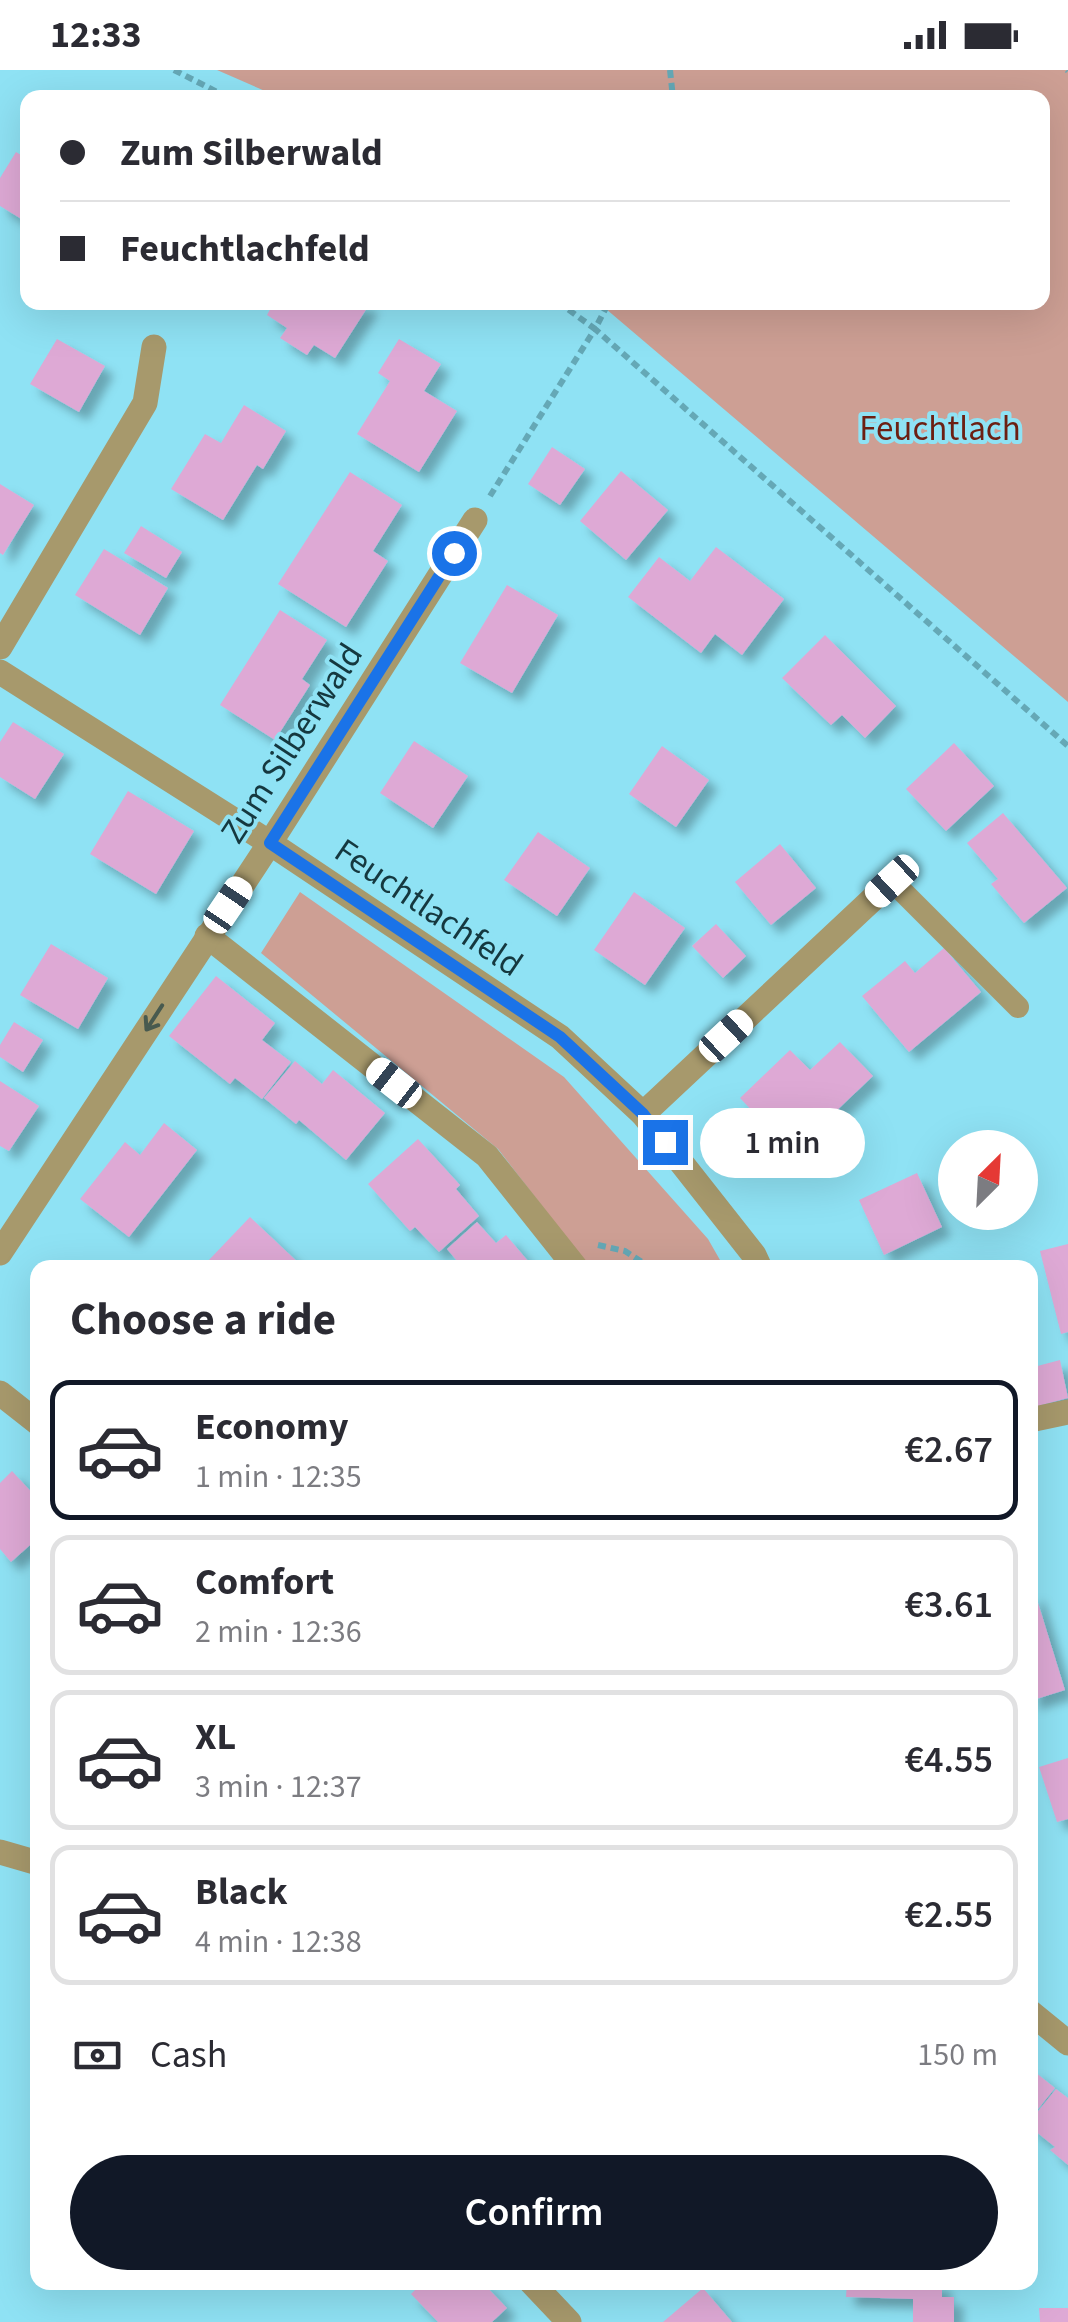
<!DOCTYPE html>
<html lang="en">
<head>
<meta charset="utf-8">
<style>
  :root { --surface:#fff; --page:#f2f2f3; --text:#2b2b33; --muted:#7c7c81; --line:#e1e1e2; --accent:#111827 }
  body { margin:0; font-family:"Source Sans 3",sans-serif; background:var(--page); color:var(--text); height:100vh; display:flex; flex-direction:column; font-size:38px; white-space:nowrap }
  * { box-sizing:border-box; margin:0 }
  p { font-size:32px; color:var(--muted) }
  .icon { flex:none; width:55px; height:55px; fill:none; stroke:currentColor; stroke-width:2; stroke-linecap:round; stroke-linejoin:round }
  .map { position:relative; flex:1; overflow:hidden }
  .drawer { position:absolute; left:30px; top:1190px; width:1008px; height:1030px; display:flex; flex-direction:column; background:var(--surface); border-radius:20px; box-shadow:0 10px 40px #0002 }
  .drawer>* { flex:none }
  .banner { position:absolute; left:20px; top:20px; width:1030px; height:220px; border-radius:20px; box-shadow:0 10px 40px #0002; display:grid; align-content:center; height:220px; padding:0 40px; background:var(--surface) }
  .needle { width:65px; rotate:24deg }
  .buttons { position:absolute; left:938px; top:1060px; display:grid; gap:20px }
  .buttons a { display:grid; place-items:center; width:100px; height:100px; border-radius:50%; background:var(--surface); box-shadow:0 10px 40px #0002; font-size:50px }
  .end { position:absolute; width:45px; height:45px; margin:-22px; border:12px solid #1a73e8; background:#fff; box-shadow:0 0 0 5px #fff }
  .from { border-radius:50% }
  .bubble { position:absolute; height:70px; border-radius:35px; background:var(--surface); box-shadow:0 10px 40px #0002; font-size:32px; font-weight:600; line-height:70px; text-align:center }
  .car { position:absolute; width:30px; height:60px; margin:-30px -15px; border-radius:12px; box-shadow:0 0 8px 2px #0007; background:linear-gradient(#fff 24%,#345 0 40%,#fff 0 76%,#345 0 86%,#fff 0) }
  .banner b { display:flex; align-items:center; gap:35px; height:95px; font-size:38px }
  .banner b+b { border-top:2px solid var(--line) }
  .banner i { width:25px; height:25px; background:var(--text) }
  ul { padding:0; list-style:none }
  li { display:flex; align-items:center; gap:30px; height:140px; margin:0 20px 15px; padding:0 20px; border:5px solid var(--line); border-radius:20px }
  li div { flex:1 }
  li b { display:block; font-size:38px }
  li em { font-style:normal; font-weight:600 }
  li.active { border-color:var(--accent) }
  li>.icon { width:90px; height:90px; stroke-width:1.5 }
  h2 { padding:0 40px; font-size:45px; line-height:120px }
  .pay { display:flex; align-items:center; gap:25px; height:110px; padding:0 40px; font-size:38px }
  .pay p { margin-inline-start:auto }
  .button { display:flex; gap:20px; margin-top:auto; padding:20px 40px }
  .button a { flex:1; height:115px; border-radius:60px; background:var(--accent); color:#fff; font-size:40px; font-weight:600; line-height:115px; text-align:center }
  .status { display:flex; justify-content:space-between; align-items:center; height:70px; padding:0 50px; background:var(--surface); direction:ltr }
  .status svg { height:28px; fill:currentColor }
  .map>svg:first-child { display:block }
  .green { fill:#cd9f94 }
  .building { fill:#dea9d5; filter:url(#shadow) }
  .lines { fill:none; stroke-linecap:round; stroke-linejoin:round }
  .path { stroke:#65a8b6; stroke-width:6; stroke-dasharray:8 5; stroke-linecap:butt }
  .service { stroke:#a7996c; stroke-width:22 }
  .minor { stroke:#a7996c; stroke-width:25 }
  .oneway { stroke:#485a4f }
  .route { stroke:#1a73e8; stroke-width:12 }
  .labels { text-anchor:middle; stroke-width:8; stroke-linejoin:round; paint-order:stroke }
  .park-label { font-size:35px; fill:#6c1f12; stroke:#8fe2f4 }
  .street-label { font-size:35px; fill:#15383f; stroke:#8fe2f4 }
</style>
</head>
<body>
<div class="status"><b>12:33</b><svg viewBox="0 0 49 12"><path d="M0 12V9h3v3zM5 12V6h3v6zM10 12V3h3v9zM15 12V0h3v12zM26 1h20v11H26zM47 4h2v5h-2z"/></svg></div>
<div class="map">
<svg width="1068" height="2252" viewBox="0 0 1068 2252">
  <defs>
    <filter id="shadow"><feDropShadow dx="9" dy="9" stdDeviation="5" flood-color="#0004"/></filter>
  </defs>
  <rect width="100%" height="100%" fill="#8fe2f4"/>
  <g class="green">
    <polygon points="217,0 1068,0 1068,632 599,233 1042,232 1042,28 281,28"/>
    <polygon points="300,822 564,1007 708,1169 724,1197 589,1197 498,1079 261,883"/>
  </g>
  <g class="building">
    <polygon points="16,82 28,89 28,153 0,136 0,108"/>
    <polygon points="274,232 365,232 369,235 335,288 314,275 307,285 280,268 287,258 267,245"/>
    <polygon points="57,269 105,296 79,342 30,314"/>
    <polygon points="399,269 441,294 424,321 457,341 419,402 357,364 390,311 378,303"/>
    <polygon points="244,335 286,361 263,399 257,395 223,450 171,419 205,364 221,373"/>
    <polygon points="552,377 585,399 560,435 528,414"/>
    <polygon points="621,401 668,440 626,490 580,451"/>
    <polygon points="350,402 402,435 373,481 388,491 346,557 278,514"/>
    <polygon points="0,414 34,435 3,485 0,483"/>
    <polygon points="141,456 182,482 166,508 124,483"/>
    <polygon points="716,477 784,529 742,585 715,564 701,583 628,527 659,487 690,511"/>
    <polygon points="104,479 168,518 140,565 75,525"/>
    <polygon points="507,515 558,545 512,623 460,593"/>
    <polygon points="280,540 327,570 302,609 310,615 275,670 220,635"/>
    <polygon points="825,565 896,636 865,668 842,645 831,655 782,608"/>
    <polygon points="13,652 64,684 35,729 0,707 0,672"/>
    <polygon points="414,671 468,706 433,758 380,723"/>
    <polygon points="954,673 994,716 946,761 906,719"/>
    <polygon points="662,676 709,710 676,757 629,724"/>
    <polygon points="128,721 194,761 156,824 90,784"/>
    <polygon points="1003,743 1067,818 1024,853 991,814 998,809 967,773"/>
    <polygon points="538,762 590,798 557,846 504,810"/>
    <polygon points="780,774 816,818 771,855 735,812"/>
    <polygon points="634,822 685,858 645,915 594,880"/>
    <polygon points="716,854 746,886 723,908 692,876"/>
    <polygon points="51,874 108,908 78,959 20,925"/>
    <polygon points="944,878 981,922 909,982 862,926 905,891 915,903"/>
    <polygon points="216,906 275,953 262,970 291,992 262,1029 235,1008 230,1014 169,966"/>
    <polygon points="14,952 43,970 23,1002 0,987 0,975"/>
    <polygon points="840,972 873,1006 792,1083 740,1028 790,980 810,1000"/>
    <polygon points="295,991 322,1014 333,1000 385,1043 346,1090 299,1050 296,1054 264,1028"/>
    <polygon points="0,1011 39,1036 9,1081 0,1076"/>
    <polygon points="164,1053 197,1080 129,1167 80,1129 125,1072 140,1085"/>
    <polygon points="418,1069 460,1115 456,1119 479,1146 439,1182 415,1157 410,1161 368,1114"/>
    <polygon points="917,1103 942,1157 884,1185 859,1130"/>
    <polygon points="250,1147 304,1198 213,1198 207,1192"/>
    <polygon points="477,1152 496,1173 506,1165 534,1198 463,1198 447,1179"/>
    <polygon points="1068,1174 1068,1262 1061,1264 1040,1181"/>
    <polygon points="1060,1290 1068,1328 1030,1338 1030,1298"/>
    <polygon points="12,1401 38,1429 38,1468 11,1492 0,1479 0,1413"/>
    <polygon points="1035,1523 1065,1620 1030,1631 1030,1524"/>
    <polygon points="1068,1688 1068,1749 1057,1752 1039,1697"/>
    <polygon points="1030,1998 1055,2018 1030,2049"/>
    <polygon points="1056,2019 1068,2028 1068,2095 1050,2080 1055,2077 1030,2057 1030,2051"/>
    <polygon points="423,2212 482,2212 507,2238 492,2252 438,2252 411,2224"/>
    <polygon points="847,2212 942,2212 942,2227 954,2227 954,2252 913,2252 913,2229 846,2227"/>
    <polygon points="703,2218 732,2252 663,2252"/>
    <polygon points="1039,2238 1068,2238 1068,2252 1040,2252"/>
  </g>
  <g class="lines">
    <g class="path">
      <polyline points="174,0 229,28"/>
      <polyline points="670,0 673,28"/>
      <polyline points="1067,0 1068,1"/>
      <polyline points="558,232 595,259 609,232"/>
      <polyline points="490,426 595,259 1068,676"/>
      <polyline points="598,1175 625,1181 651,1198"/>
    </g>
    <polyline class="service" points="892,811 1018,937"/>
    <g class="minor">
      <polyline points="0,577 145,333 154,277"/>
      <polyline points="0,602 270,773 560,967 643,1044 754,1185 760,1198"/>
      <polyline points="207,866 487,1086 576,1198"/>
      <polyline points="643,1044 892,811"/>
      <polyline points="0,1183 270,773 475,450"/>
      <polyline points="0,1323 38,1353"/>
      <polyline points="1030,1350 1068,1342"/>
      <polyline points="0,1782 38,1793"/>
      <polyline points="1030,1942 1068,1973"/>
      <polyline points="531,2212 569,2252"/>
    </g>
  </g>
  <defs><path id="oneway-shaft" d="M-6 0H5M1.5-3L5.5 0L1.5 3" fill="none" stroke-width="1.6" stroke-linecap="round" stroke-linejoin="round" transform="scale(2.5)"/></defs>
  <use class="oneway" href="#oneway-shaft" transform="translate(154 948) rotate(123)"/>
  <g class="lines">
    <polyline class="route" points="454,483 270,773 560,967 643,1044 665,1072"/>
  </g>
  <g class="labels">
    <g class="park-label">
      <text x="940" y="370">Feuchtlach</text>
    </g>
    <g class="street-label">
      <text transform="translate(291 673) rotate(-57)" y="12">Zum Silberwald</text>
      <text transform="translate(429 837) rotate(34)" y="12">Feuchtlachfeld</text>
    </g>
  </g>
</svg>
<div class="buttons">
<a><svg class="needle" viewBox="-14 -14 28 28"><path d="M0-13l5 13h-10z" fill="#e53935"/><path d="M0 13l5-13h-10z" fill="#7c7c81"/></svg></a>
</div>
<i class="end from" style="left:454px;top:483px"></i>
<i class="end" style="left:665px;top:1072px"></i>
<div class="bubble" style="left:700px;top:1038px;width:165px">1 min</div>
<i class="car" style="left:892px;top:811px;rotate:227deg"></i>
<i class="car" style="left:228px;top:835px;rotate:34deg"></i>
<i class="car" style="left:726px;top:966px;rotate:47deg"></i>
<i class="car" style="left:394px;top:1013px;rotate:308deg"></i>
<div class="banner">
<b><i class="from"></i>Zum Silberwald</b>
<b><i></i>Feuchtlachfeld</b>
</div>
<section class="drawer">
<h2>Choose a ride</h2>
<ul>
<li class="active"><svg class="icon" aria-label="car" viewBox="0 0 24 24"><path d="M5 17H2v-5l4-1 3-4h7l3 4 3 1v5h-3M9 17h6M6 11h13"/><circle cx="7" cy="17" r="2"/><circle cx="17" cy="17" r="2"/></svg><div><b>Economy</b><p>1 min · 12:35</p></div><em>€2.67</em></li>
<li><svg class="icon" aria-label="car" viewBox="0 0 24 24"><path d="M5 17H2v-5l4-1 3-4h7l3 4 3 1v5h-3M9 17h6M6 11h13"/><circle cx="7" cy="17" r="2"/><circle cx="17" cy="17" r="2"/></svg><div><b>Comfort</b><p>2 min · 12:36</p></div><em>€3.61</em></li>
<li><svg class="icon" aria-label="car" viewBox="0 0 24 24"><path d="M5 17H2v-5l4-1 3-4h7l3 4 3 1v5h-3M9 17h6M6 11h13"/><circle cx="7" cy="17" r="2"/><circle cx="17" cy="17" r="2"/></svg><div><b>XL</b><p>3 min · 12:37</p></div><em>€4.55</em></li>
<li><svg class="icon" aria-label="car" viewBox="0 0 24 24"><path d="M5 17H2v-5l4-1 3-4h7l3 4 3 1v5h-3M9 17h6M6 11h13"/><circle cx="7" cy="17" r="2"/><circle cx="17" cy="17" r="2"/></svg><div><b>Black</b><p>4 min · 12:38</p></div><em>€2.55</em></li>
</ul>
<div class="pay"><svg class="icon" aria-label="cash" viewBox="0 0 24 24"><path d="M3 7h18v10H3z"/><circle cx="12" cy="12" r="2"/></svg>Cash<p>150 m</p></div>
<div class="button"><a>Confirm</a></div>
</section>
</div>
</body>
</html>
